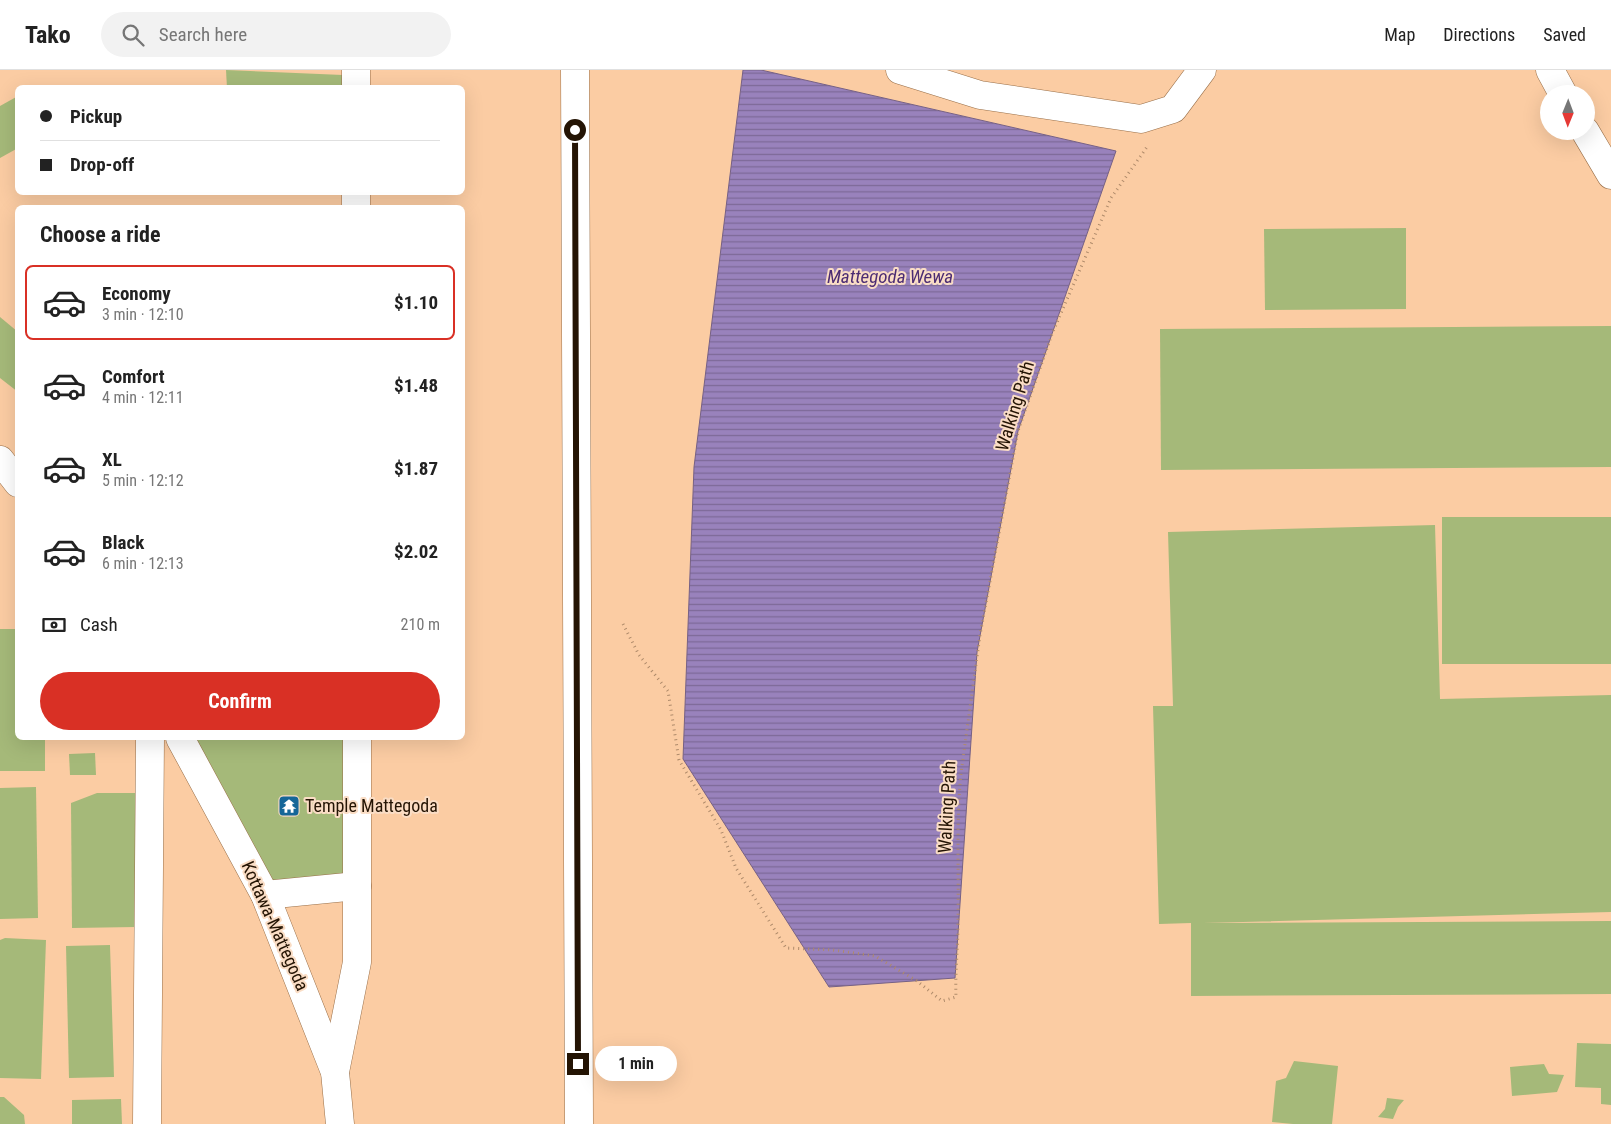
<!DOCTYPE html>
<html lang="en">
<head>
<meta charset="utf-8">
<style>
  :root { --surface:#fff; --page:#f2f2f2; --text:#222; --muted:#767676; --line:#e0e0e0; --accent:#d93025 }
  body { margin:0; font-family:"Roboto Condensed",sans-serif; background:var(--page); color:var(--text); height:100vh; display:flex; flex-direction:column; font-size:19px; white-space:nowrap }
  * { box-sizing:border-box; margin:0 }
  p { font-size:16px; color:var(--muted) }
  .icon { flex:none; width:28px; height:28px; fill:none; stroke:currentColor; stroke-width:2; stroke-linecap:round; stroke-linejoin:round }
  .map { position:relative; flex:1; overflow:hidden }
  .details { position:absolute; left:15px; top:135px; width:450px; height:535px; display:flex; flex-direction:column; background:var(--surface); border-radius:8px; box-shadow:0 5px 20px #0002 }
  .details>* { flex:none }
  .guide { position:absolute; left:15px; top:15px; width:450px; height:110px; border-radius:8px; box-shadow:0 5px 20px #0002; display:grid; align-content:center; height:110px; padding:0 25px; background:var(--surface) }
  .needle { width:32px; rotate:181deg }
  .controls { position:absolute; left:1540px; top:15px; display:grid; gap:10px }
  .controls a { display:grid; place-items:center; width:55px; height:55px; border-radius:50%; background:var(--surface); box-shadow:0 5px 20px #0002; font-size:25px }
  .end { position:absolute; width:22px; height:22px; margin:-11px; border:6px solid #241404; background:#fff; box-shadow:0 0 0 2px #fff }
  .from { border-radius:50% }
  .bubble { position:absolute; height:35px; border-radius:18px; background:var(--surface); box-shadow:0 5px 20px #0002; font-size:16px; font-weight:700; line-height:35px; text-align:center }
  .guide b { display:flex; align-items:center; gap:18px; height:48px; font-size:19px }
  .guide b+b { border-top:1px solid var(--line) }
  .guide i { width:12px; height:12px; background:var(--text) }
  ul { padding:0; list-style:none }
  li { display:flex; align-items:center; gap:15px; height:75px; margin:0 10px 8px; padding:0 15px; border:2px solid transparent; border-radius:8px }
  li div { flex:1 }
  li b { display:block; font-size:19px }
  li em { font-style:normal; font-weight:700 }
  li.on { border-color:var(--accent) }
  li>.icon { width:45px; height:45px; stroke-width:1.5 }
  h2 { padding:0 25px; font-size:22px; line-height:60px }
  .pay { display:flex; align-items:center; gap:12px; height:55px; padding:0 25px; font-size:19px }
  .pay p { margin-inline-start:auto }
  .action { display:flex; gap:10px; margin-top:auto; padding:10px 25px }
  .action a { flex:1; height:58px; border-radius:30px; background:var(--accent); color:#fff; font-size:20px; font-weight:700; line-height:58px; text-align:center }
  header { display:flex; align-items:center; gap:30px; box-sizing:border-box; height:70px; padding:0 25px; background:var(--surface); border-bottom:1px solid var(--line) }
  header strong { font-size:24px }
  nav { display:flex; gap:28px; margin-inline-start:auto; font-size:18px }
  .search { width:350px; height:45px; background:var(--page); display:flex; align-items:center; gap:12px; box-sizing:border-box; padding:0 18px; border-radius:28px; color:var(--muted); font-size:19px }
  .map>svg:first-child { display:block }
  .water { fill:url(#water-rules); stroke:#766185 }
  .building { fill:#a5b979 }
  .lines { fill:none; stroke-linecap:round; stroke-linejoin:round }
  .minor-casing { stroke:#996f48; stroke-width:29 }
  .primary-casing { stroke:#996f48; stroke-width:29 }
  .path { stroke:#ae8a6a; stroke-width:3; stroke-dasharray:1 4; stroke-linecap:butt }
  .minor { stroke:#fff; stroke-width:28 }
  .primary { stroke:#fff; stroke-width:28 }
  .route { stroke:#241404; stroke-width:6 }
  .labels { text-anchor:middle; stroke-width:4; stroke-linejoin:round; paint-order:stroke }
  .street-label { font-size:18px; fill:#241404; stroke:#faddc5 }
  .poi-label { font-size:18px; fill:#241404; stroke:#faddc5; text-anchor:start }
  .water-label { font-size:19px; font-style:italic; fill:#4c2c73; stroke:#faddc5 }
</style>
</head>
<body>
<header>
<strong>Tako</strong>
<div class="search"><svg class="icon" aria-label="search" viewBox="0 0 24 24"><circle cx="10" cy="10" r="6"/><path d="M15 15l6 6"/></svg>Search here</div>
<nav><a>Map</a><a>Directions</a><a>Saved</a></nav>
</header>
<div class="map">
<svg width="1611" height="1054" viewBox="0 0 1611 1054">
  <defs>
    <pattern id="water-rules" width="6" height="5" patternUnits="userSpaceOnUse" patternTransform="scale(1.25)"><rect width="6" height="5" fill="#9982bc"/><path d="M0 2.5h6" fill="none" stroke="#7d6997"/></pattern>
  </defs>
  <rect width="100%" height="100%" fill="#fbcca3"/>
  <polygon class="water" points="743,0 761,0 1116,81 1018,361 977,582 955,908 829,917 683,689 694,397"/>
  <g class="building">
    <polygon points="226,0 343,5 343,18 227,18"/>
    <polygon points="18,26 18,78 0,88 0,36"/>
    <polygon points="1406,158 1406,239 1265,240 1264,159"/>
    <polygon points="0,247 18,262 18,322 0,308"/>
    <polygon points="1611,256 1611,397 1161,400 1160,259"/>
    <rect x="1442" y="447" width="169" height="147"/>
    <polygon points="1435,455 1440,629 1611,625 1611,842 1203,853 1611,851 1611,924 1191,926 1191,853 1159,854 1153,636 1173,636 1168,462"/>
    <polygon points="0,559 18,559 18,668 45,668 45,701 0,701"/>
    <polygon points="195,668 346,668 350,805 269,813"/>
    <polygon points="95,683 96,705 70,705 69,684"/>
    <polygon points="36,717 38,848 0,849 0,718"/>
    <polygon points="97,723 135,723 136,857 72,858 71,733"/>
    <polygon points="5,868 46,870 41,1009 0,1008 0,870"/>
    <polygon points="110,875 114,1007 69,1008 66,876"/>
    <polygon points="1577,973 1611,974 1611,1035 1601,1034 1601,1018 1575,1017"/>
    <polygon points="1294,991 1338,996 1332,1054 1293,1054 1272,1052 1276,1011 1286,1008"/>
    <polygon points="1544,994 1549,1004 1564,1005 1557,1022 1512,1026 1510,997"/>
    <polygon points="0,1027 4,1027 24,1045 25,1054 0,1054"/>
    <polygon points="1387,1028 1404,1030 1398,1037 1393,1049 1378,1047 1385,1039"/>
    <polygon points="121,1029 122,1054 72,1054 72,1030"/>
  </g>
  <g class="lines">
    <g class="minor-casing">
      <g id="minor">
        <polyline points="356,0 356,18"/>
        <polyline points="575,0 579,1054"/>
        <polyline points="900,0 980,25 1141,49 1173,39 1202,0"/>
        <polyline points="1550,0 1563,24"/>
        <polyline points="1585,61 1611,105"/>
        <polyline points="356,122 356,138"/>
        <polyline points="265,825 357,816"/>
        <polyline points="335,1002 357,892 357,668"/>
        <polyline points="147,1054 150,668"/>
      </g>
    </g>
    <g class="primary-casing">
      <g id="primary">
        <polyline points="0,390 18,413"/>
        <polyline points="180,668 265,825 335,1002 340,1054"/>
      </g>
    </g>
    <path class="path" d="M623,554L639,585L668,621L679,690L721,760L736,798L786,878L833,880L875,886L917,911L942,931L956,927C955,902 958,878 958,854C959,803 956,753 961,703L980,565L1018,361L1052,264L1111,128L1147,77"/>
    <use href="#minor" class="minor"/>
    <use href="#primary" class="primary"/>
  </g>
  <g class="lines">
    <polyline class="route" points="575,60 578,994"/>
  </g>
  <defs>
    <g id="temple-square" transform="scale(1.125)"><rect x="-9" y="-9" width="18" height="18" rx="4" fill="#156698" stroke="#faddc5"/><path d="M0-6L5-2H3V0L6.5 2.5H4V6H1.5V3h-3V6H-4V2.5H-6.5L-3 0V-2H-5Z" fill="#fff"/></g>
  </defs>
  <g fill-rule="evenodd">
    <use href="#temple-square" x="289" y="736"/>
  </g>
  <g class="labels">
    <g class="street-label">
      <text transform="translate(1015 336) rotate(-73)" y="6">Walking Path</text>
      <text transform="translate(947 737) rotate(-87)" y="6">Walking Path</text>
      <text transform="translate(275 856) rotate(66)" y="6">Kottawa-Mattegoda</text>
    </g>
    <g class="poi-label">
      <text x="305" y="742">Temple Mattegoda</text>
    </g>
    <g class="water-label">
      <text x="890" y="213">Mattegoda Wewa</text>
    </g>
  </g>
</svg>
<div class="controls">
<a><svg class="needle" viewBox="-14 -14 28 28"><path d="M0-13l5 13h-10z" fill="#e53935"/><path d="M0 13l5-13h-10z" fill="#767676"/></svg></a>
</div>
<i class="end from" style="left:575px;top:60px"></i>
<i class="end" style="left:578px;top:994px"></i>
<div class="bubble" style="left:595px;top:976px;width:82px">1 min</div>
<div class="guide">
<b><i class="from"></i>Pickup</b>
<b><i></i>Drop-off</b>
</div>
<section class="details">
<h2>Choose a ride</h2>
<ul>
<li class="on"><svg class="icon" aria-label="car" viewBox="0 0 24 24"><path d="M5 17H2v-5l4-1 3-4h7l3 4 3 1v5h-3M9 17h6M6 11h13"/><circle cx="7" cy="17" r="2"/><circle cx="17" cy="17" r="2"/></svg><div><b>Economy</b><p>3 min · 12:10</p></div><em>$1.10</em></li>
<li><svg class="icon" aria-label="car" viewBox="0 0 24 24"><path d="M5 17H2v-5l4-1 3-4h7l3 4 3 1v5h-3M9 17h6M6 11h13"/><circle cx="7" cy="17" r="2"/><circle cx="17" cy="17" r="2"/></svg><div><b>Comfort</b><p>4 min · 12:11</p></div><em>$1.48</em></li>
<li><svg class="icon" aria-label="car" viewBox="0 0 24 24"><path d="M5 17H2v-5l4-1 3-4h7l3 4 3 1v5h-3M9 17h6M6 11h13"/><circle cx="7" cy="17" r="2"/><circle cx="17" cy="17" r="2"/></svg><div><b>XL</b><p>5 min · 12:12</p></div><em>$1.87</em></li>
<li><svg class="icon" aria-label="car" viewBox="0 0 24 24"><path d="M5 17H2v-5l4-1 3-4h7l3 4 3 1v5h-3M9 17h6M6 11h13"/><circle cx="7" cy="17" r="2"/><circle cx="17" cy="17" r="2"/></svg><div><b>Black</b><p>6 min · 12:13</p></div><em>$2.02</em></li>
</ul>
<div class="pay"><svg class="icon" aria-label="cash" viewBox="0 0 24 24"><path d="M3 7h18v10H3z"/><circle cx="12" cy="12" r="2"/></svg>Cash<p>210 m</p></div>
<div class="action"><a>Confirm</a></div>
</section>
</div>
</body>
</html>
